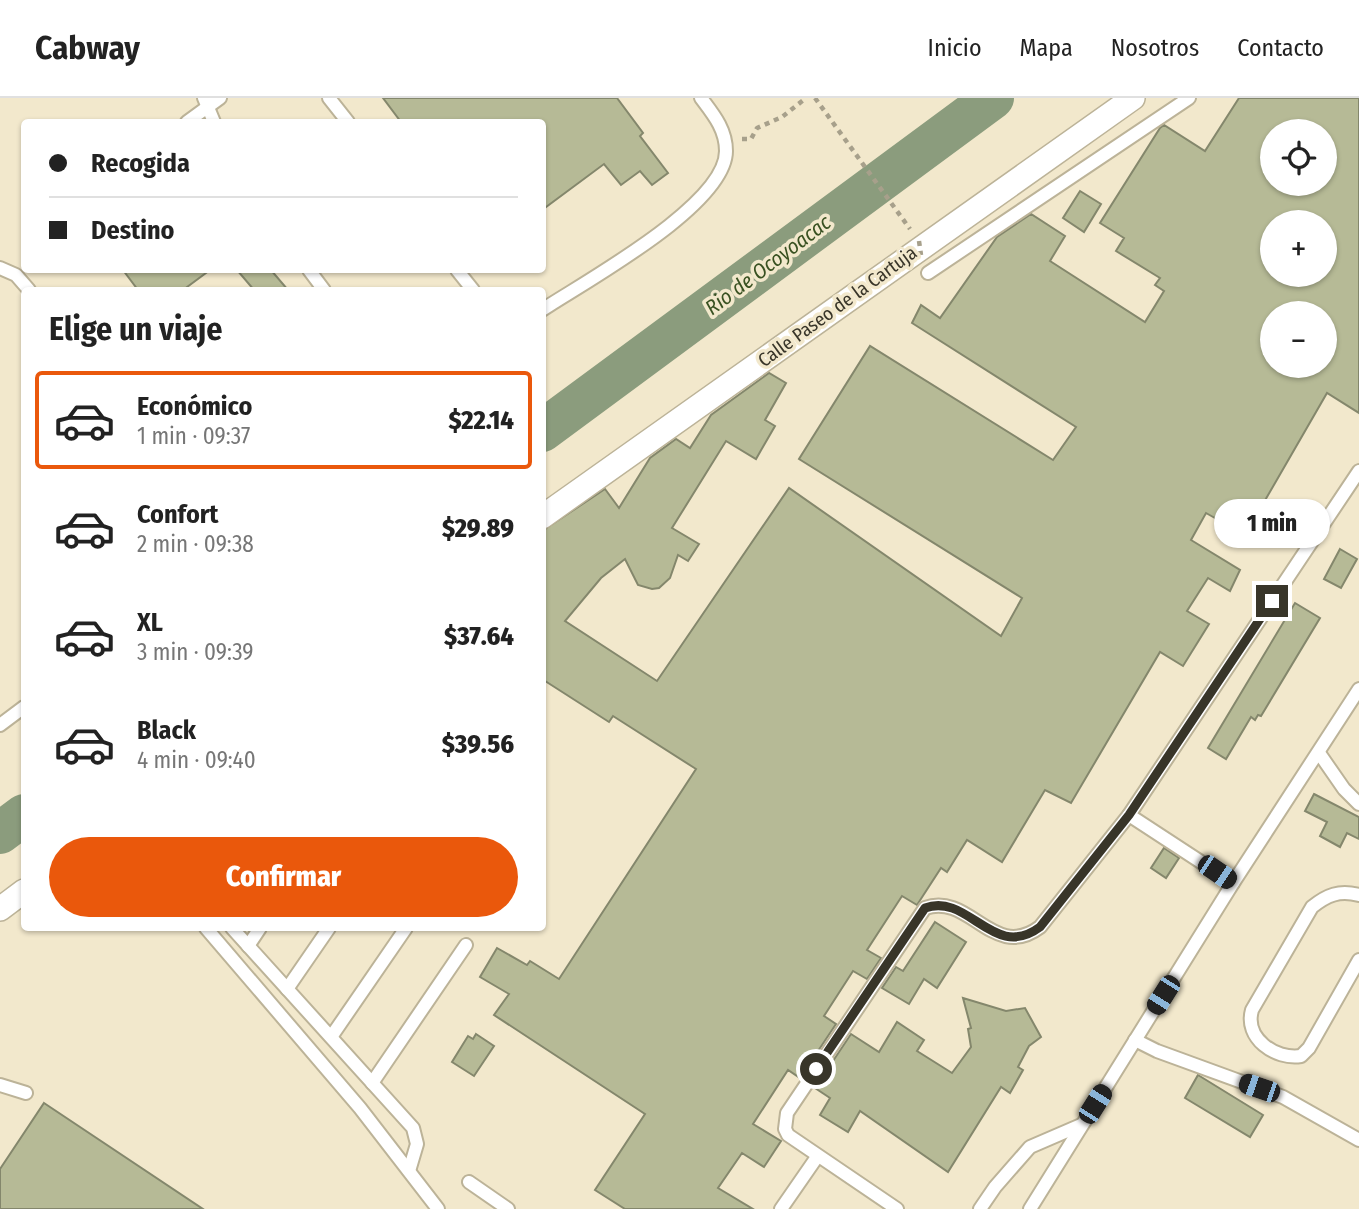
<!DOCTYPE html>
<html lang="es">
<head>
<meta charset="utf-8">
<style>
  :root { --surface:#fff; --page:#f2f2f2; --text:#222; --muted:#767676; --line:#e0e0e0; --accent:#ea580c }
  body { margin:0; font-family:"Fira Sans Condensed",sans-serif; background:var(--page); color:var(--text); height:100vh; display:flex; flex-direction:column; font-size:26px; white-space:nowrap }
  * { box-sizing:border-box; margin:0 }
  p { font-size:23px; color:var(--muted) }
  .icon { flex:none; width:38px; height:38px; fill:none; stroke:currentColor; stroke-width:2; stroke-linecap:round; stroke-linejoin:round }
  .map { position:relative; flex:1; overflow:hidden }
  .panel { position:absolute; left:21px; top:189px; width:525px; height:644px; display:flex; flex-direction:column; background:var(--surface); border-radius:7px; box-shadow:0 2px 5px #0004 }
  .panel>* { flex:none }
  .top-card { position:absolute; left:21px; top:21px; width:525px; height:154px; border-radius:7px; box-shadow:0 2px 5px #0004; display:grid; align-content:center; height:154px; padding:0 28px; background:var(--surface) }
  .controls { position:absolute; left:1260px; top:21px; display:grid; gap:14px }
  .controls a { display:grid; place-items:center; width:77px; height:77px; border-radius:50%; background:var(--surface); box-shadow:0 2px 5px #0004; font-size:35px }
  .end { position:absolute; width:32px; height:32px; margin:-16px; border:9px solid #383529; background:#fff; box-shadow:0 0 0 4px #fff }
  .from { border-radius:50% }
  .bubble { position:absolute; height:49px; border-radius:24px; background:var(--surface); box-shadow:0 2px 5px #0004; font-size:23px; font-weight:800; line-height:49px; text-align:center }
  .car { position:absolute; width:21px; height:42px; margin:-21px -10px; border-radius:9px; box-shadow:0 0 5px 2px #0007; background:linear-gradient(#222 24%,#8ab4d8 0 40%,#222 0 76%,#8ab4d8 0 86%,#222 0) }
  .top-card b { display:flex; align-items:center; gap:24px; height:66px; font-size:26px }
  .top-card b+b { border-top:2px solid var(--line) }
  .top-card i { width:18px; height:18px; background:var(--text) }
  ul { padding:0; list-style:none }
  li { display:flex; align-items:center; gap:21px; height:98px; margin:0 14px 10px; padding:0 14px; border:4px solid transparent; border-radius:7px }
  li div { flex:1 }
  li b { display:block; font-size:26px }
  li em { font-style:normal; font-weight:800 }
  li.selected { border-color:var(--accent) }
  li>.icon { width:63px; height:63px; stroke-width:1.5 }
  h2 { padding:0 28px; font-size:32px; line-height:84px }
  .action { display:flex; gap:14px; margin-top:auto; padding:14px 28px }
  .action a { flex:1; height:80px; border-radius:42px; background:var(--accent); color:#fff; font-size:28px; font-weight:800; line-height:80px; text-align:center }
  header { display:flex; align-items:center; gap:42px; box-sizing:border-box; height:98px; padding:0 35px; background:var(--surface); border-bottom:2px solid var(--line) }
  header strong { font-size:33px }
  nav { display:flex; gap:38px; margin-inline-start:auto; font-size:24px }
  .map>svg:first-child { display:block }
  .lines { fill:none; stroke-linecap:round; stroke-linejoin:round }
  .river { stroke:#8b9c7d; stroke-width:42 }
  .building { fill:#b6ba96; stroke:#84876c; stroke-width:2; fill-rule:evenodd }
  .lane-casing { stroke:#bcb398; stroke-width:16 }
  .street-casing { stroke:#bcb398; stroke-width:26 }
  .path { stroke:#a7a08b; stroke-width:4.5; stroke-dasharray:5 5; stroke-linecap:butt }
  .lane { stroke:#fff; stroke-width:12 }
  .street { stroke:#fff; stroke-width:23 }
  .path-bridge { stroke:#a7a08b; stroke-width:4.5; stroke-dasharray:5 5; stroke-linecap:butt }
  .route { stroke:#383529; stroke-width:9 }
  .labels { text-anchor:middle; stroke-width:7; stroke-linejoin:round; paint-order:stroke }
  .street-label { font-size:19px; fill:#383529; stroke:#f2e8cc }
  .water-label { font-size:21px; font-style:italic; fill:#395121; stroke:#f2e8cc }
</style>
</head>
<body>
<header>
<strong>Cabway</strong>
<nav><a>Inicio</a><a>Mapa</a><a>Nosotros</a><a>Contacto</a></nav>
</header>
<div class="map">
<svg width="1359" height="1111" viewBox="0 0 1359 1111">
  <rect width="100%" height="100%" fill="#f2e8cc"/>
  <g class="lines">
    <g class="river">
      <polyline points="542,333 993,0"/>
      <polyline points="0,735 24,717"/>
    </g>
  </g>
  <g class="building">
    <polygon points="383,0 617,0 643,35 640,38 668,75 652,87 640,73 621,87 604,66 542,112 542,24 401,24"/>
    <path d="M1239,0H1359V315L1327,295L1245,437L1206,415L1191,442L1240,472L1230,493L1208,480L1187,513L1209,526L1183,568L1160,554L1071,705L1045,692L1002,764L967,742L947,774L941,770L917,807L902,798L867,852L881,860L867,881L853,873L824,918L836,926L800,980L788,972L753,1026L781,1043L764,1069L742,1055L718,1090L753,1111H625L595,1092L645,1016L494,917L509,896L480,879L497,850L527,867L530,863L559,881L696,671L613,618L609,624L542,581V433L605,391L619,410L650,360L676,341L690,350L711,317L769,275L786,285L765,322L775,328L756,361L726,343L672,430L699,446L688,463L678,457L670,480L659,490L652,491L638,487L625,461L601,480L565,523L657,583L789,390L1001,538L1022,500L799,361L870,248L1053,362L1076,329L912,225L921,207L940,220L997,139L1031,116L1065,138L1050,163L1145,224L1164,193L1155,187L1160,180L1116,153L1124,140L1100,125L1160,30L1164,27L1205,53ZM1272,33H1325V86H1272ZM1272,124H1325V177H1272ZM1272,215H1325V268H1272Z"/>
    <polygon points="1080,93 1101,106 1084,134 1063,120"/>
    <polygon points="123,172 210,172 183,192 138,192"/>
    <polygon points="237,172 271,172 288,192 254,192"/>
    <polygon points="1340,451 1357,461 1341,490 1324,481"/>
    <polygon points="1295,505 1320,520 1261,618 1258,617 1255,622 1251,619 1226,661 1208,650"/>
    <polygon points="1314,696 1359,719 1359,741 1347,735 1340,749 1320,738 1327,724 1305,713"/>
    <polygon points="1164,750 1179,760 1166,780 1151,770"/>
    <polygon points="935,824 966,844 937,890 924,881 909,906 882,890 896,869 903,873"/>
    <polygon points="963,900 1006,913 1025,910 1041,939 1029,948 1018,969 1023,972 1010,995 1001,989 948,1074 860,1013 848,1034 820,1017 830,1000 815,990 851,936 879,954 897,924 924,942 917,953 952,975 971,949 968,931 971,930"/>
    <polygon points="476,936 494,948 474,978 452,964 468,938 473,941"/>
    <polygon points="1198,977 1263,1017 1250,1039 1185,1000"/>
    <polygon points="44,1005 203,1111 0,1111 0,1071"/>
  </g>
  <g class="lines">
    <g class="lane-casing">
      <g id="lane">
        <polyline points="204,0 214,24"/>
        <polyline points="329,0 348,24"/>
        <polyline points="187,24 220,0"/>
        <polyline points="0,170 16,177 29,192"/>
        <polyline points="309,172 324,192"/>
        <polyline points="457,172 473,192"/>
        <polyline points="928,175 1189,0"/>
        <path d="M542,212C586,183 726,107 726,53C726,31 713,16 701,0"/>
        <polyline points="0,627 24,609"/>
        <polyline points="1319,655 1344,691 1359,706"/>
        <polyline points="1129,717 1233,785"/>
        <path d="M1359,797C1339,792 1327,797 1312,809L1252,912C1244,940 1275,962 1301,958L1309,950L1359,862"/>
        <polyline points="206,830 360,1010 438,1111"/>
        <polyline points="232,830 413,1030 417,1046 409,1073"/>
        <polyline points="248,848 260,830"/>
        <polyline points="287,891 329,830"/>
        <polyline points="331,939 406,830"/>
        <polyline points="1135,942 1157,953 1283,999 1359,1042"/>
        <polyline points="372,985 466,847"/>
        <polyline points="0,987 26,995"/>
        <polyline points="469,1084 508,1111"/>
        <polyline points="781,1111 817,1059"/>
        <path d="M897,1111L788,1037L785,1031L787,1015L925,810C970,794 993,864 1040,829L1129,717L1359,373"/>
        <polyline points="980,1111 995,1089 1030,1049 1081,1027"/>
        <polyline points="1030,1111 1233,785 1359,591"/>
      </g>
    </g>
    <g class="street-casing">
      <g id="street">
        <polyline points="542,419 1133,0"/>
        <polyline points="0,811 24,793"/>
      </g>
    </g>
    <g class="path">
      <polyline points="815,0 910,131"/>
      <polyline points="742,41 751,41 757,30 782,19 806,0"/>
    </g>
    <use href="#lane" class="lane"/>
    <use href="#street" class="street"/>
    <polyline class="path-bridge" points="919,143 921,157"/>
  </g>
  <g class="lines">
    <path class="route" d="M816,971L925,810C969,794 993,864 1040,829L1129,717L1272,503"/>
  </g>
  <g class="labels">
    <g class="street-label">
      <text transform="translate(837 208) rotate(-36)" y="7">Calle Paseo de la Cartuja</text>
    </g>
    <g class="water-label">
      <text transform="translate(768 167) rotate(-37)" y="7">Rio de Ocoyoacac</text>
    </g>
  </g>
</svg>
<div class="controls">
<a><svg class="icon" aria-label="locate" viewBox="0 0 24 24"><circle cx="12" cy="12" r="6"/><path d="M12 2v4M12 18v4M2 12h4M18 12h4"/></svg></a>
<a>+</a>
<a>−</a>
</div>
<i class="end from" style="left:816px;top:971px"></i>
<i class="end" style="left:1272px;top:503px"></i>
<div class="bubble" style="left:1214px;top:401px;width:116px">1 min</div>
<i class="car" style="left:1217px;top:774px;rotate:124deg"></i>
<i class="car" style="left:1163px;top:897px;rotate:212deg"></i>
<i class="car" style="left:1259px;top:990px;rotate:289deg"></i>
<i class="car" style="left:1095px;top:1006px;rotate:32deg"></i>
<div class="top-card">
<b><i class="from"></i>Recogida</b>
<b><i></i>Destino</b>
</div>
<section class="panel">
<h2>Elige un viaje</h2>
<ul>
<li class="selected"><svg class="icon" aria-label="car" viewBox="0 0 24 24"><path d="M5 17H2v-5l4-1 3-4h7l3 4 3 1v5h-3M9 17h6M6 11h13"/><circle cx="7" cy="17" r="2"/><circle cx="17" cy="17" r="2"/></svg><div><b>Económico</b><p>1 min · 09:37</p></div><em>$22.14</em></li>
<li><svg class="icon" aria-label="car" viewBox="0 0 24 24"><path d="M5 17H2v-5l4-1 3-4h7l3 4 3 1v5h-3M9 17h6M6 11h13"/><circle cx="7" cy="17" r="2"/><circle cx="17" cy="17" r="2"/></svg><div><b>Confort</b><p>2 min · 09:38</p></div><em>$29.89</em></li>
<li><svg class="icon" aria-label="car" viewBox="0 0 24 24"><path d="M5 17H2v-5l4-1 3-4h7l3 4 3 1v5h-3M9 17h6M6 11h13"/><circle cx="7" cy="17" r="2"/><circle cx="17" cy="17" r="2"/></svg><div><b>XL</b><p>3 min · 09:39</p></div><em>$37.64</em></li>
<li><svg class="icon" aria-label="car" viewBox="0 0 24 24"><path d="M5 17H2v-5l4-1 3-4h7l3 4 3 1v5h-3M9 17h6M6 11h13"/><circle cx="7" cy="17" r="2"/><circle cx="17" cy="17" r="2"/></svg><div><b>Black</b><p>4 min · 09:40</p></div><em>$39.56</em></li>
</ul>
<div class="action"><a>Confirmar</a></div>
</section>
</div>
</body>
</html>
